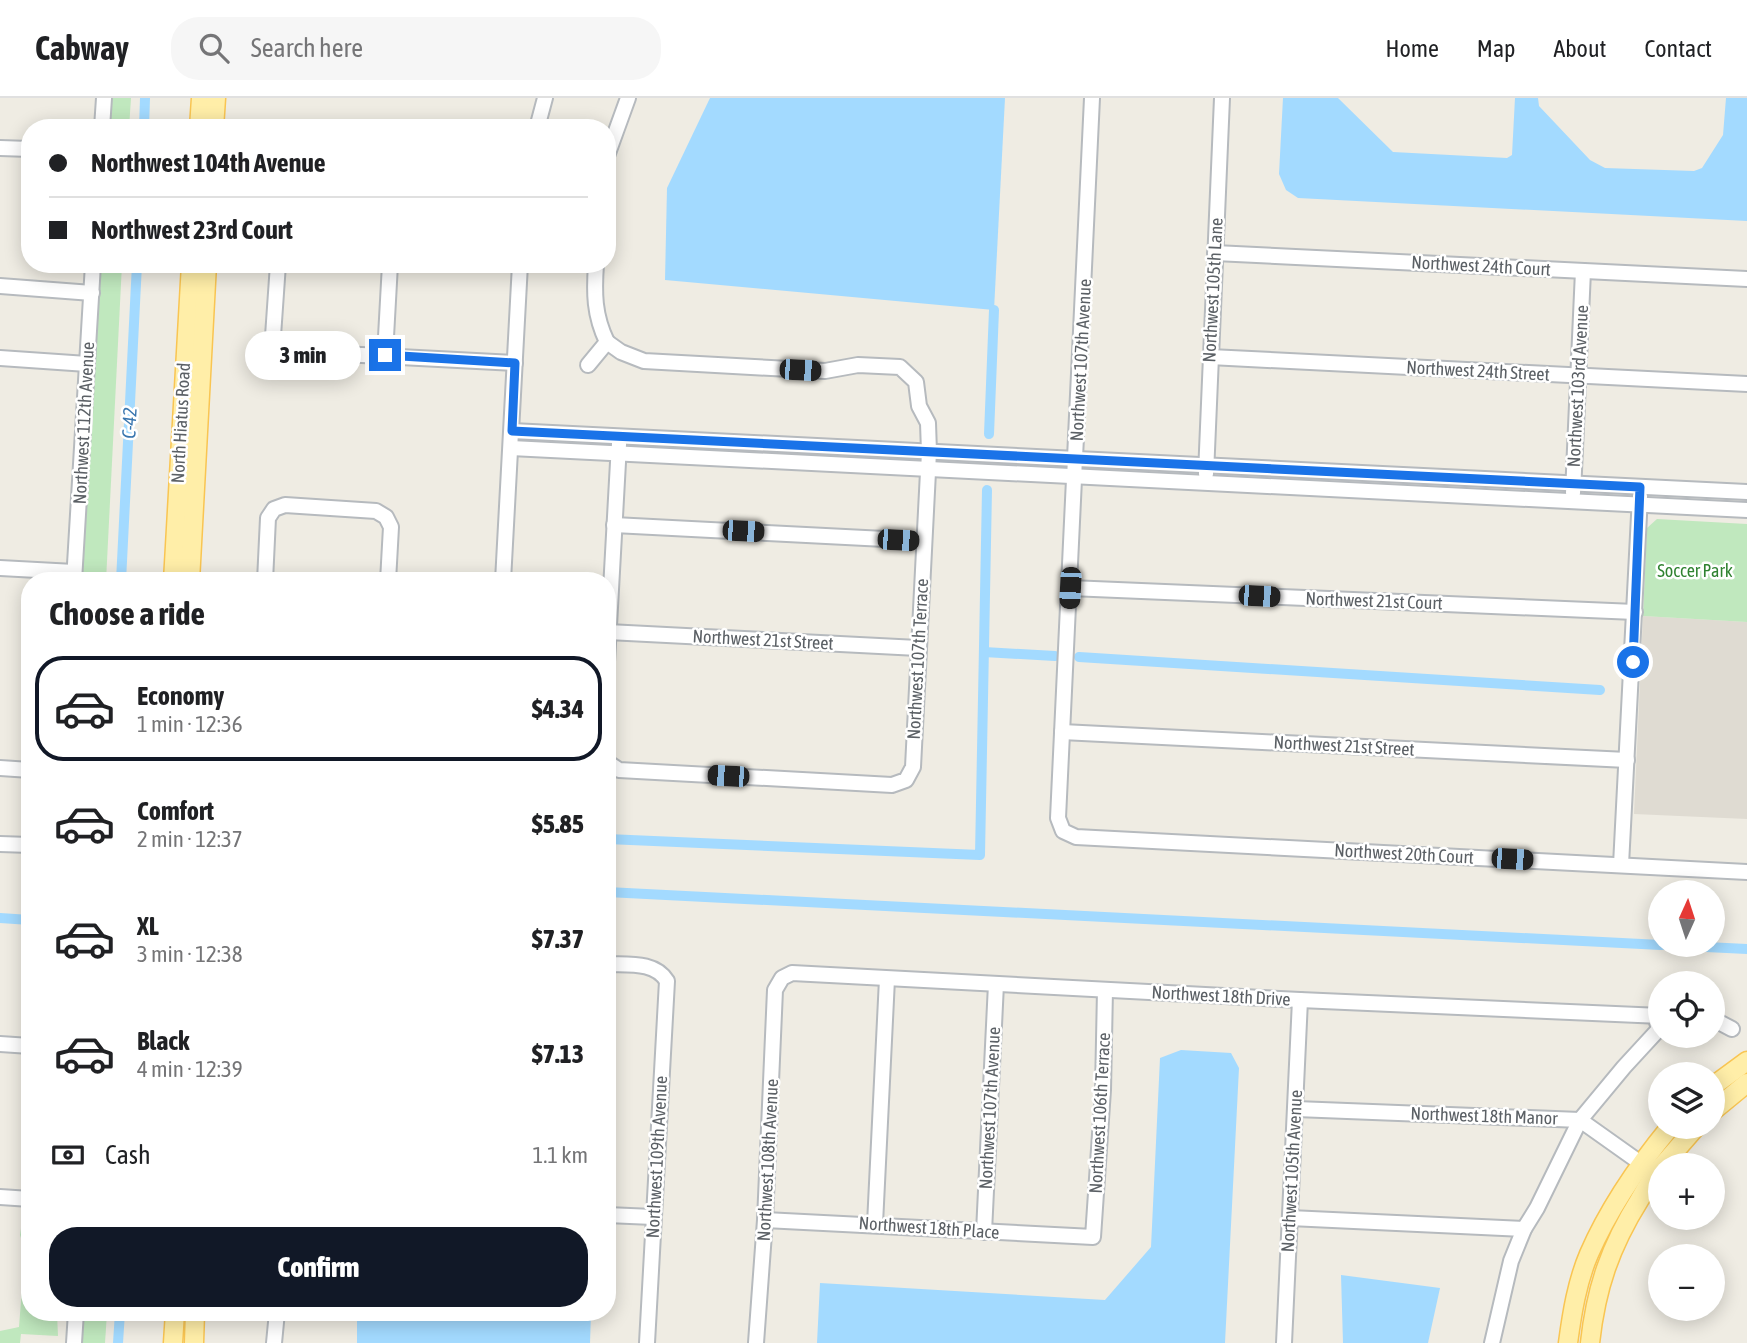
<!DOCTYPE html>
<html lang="en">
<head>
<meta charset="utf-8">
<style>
  :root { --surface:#fff; --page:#f6f6f6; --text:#202124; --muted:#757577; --line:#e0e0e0; --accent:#111827 }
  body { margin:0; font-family:"Asap Condensed",sans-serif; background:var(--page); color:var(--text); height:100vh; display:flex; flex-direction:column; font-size:26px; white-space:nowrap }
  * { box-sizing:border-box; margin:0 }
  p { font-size:23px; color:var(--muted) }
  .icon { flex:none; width:38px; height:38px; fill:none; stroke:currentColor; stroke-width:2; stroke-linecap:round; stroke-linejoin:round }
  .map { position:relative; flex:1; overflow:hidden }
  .sheet { position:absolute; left:21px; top:474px; width:595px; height:749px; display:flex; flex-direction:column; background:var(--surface); border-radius:28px; box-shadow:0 4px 18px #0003 }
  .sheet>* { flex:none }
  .hud { position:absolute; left:21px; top:21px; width:595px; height:154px; border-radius:28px; box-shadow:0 4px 18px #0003; display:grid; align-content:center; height:154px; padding:0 28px; background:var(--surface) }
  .needle { width:46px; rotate:3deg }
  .buttons { position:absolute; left:1648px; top:782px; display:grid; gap:14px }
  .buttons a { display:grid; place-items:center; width:77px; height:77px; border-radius:50%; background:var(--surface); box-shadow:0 4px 18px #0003; font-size:35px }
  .end { position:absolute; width:32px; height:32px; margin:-16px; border:9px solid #1a73e8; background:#fff; box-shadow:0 0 0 4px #fff }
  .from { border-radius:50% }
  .bubble { position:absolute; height:49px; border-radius:24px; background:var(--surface); box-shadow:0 4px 18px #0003; font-size:23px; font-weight:800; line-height:49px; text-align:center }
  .car { position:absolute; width:21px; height:42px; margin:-21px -10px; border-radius:9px; box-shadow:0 0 5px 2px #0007; background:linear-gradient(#222 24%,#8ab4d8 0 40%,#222 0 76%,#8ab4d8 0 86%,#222 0) }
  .hud b { display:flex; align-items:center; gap:24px; height:66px; font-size:26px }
  .hud b+b { border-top:2px solid var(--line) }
  .hud i { width:18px; height:18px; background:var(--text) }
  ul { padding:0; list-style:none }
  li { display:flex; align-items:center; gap:21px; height:105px; margin:0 14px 10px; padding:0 14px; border:4px solid transparent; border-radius:28px }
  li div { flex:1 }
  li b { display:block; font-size:26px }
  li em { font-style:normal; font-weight:800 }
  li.current { border-color:var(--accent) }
  li>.icon { width:63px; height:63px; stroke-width:1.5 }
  h2 { padding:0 28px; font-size:32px; line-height:84px }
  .pay { display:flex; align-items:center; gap:18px; height:77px; padding:0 28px; font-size:26px }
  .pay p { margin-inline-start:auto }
  .cta { display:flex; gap:14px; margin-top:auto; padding:14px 28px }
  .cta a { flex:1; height:80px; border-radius:28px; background:var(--accent); color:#fff; font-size:28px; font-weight:800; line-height:80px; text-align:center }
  header { display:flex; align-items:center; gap:42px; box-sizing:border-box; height:98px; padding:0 35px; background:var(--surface); border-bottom:2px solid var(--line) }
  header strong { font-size:33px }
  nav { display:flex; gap:38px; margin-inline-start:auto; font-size:24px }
  .search { width:490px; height:63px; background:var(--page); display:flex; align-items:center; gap:18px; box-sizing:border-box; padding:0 24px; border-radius:28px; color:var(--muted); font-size:26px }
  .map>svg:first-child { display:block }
  .education { fill:#dfdbd2 }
  .green { fill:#c0e8be }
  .water { fill:#a3daff }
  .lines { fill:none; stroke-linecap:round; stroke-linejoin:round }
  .canal { stroke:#a3daff; stroke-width:10 }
  .minor-casing { stroke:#b6babe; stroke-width:18 }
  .major-casing { stroke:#f9c552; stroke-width:21 }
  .minor { stroke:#fff; stroke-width:14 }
  .major { stroke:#ffeea8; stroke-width:18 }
  .route { stroke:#1a73e8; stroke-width:9 }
  .labels { text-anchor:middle; stroke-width:5; stroke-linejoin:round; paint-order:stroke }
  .street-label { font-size:18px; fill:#5b6065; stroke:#fff }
  .park-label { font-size:18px; fill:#2f8230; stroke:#fff }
  .water-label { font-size:19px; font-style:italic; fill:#3875ae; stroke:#fff }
</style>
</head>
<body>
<header>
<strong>Cabway</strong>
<div class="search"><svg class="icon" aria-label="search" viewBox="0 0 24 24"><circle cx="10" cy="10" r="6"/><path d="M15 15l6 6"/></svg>Search here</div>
<nav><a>Home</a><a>Map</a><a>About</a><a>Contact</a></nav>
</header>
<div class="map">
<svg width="1747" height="1245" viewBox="0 0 1747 1245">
  <rect width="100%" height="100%" fill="#efece3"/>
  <polygon class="education" points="1643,518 1747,524 1747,721 1634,716"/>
  <g class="green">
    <polygon points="107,0 131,0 129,30 106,30"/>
    <polygon points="98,166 122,166 106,483 80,483"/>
    <polygon points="1657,421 1747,426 1747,524 1643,518 1647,430"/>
    <polygon points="30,1113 30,1214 57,1215 58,1238 21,1236 20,1245 0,1245 0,1233 19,1229 25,1152 20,1137 22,1124"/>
    <polygon points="81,1215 107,1215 105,1245 79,1245"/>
  </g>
  <g class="water">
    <polygon points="710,0 1005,0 994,212 665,182 667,90"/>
    <polygon points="1283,0 1338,0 1393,54 1507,60 1512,57 1515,0 1538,0 1539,8 1590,62 1605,70 1694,73 1702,70 1723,37 1726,0 1747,0 1747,123 1298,100 1286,92 1279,76"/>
    <polygon points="1181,952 1231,955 1239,970 1225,1245 817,1245 820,1185 1105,1202 1151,1149 1160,960"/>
    <polygon points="1341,1177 1440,1190 1428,1245 1343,1245"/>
    <polygon points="357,1215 591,1215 590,1245 357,1245"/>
  </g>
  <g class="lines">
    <g class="canal">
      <polyline points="144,30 145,0"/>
      <polyline points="989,336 994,212"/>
      <polyline points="121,483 137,166"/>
      <polyline points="984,554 1055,558"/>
      <polyline points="1079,559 1600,592"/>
      <polyline points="607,741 980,757 987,392"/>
      <polyline points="607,794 1661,847"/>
      <polyline points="0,820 30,822"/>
      <polyline points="1665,847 1747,851"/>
      <polyline points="118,1245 120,1214"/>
    </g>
    <g class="minor-casing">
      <g id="minor">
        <polyline points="1092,0 1058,720 1063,733 1076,739 1747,774"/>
        <polyline points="102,30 104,0"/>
        <polyline points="537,30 545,0"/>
        <polyline points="0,50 30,51"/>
        <polyline points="607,58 628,0"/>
        <polyline points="1215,155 1747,181"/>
        <polyline points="278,166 273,238 276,248 285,253 515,265"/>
        <polyline points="0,188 92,195"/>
        <polyline points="385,257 390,166"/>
        <polyline points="1210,259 1747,286"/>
        <polyline points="0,260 87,266"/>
        <path d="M588,267L607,244C594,217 594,195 596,166"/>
        <polyline points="512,333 1747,394"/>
        <polyline points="511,350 1747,412"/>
        <polyline points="1206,376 1222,0"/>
        <polyline points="1573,395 1583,173"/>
        <polyline points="614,427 924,443"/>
        <polyline points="0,470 74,474"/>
        <polyline points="74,483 93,166"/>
        <polyline points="265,483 268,420 274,411 285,407 376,413 386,419 391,429 388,483"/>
        <polyline points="503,483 520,166"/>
        <polyline points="1070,490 1635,514"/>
        <polyline points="608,534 918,550"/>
        <polyline points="607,564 619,346"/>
        <polyline points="1062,634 1627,662"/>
        <polyline points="607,664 619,672 892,687 906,682 913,669 929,354 928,325 919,308 916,284 900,269 858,267 825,273 644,263 621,254 607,244"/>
        <polyline points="0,670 30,672"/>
        <polyline points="0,746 30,747"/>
        <polyline points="1621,767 1640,398"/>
        <path d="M607,866C628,867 655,863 667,883L647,1245"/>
        <polyline points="1713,921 1732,931"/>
        <polyline points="0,946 30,948"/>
        <polyline points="1296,1011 1580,1022 1649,1071"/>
        <polyline points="0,1099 30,1101"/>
        <polyline points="607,1117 653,1119"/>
        <polyline points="1290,1120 1524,1131"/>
        <polyline points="765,1122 1093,1139 1103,992 1105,892"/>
        <polyline points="875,1126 887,881"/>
        <polyline points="984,1134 996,886"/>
        <polyline points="74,1245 76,1214"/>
        <polyline points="274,1245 277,1214"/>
        <polyline points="756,1245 765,1122 775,892 782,880 792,875 1300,902 1661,918"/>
        <polyline points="1284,1245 1300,902"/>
        <polyline points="1492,1245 1511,1163 1524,1131 1537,1110 1580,1022 1624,969 1659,931 1655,917"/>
      </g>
    </g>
    <g class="major-casing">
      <g id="major">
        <polyline points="199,30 201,0"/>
        <polyline points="214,30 216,0"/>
        <polyline points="173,483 191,166"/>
        <polyline points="190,483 207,166"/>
        <polyline points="1713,988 1747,963"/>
        <polyline points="1713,1013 1747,985"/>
        <polyline points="1662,1068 1696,1029"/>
        <polyline points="173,1245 175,1214"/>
        <polyline points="194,1245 195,1214"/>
        <path d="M1568,1245C1572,1215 1577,1184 1589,1156C1609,1110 1638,1068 1670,1029"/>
        <path d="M1590,1245C1596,1190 1610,1149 1640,1101C1646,1090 1652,1079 1661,1069"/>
      </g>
    </g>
    <use href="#minor" class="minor"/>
    <use href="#major" class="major"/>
  </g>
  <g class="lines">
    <polyline class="route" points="385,257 515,265 512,333 1640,389 1633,564"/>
  </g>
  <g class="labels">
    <g class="street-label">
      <text transform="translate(1481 168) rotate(3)" y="6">Northwest 24th Court</text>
      <text transform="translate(1213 192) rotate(-87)" y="6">Northwest 105th Lane</text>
      <text transform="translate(1081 262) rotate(-87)" y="6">Northwest 107th Avenue</text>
      <text transform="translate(1478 273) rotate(3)" y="6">Northwest 24th Street</text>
      <text transform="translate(1578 288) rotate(-87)" y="6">Northwest 103rd Avenue</text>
      <text transform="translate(84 325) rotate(-87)" y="6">Northwest 112th Avenue</text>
      <text transform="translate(181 325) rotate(-87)" y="6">North Hiatus Road</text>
      <text transform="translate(1374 503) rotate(2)" y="6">Northwest 21st Court</text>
      <text transform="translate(763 542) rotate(3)" y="6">Northwest 21st Street</text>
      <text transform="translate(918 561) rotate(-87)" y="6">Northwest 107th Terrace</text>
      <text transform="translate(1344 648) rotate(3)" y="6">Northwest 21st Street</text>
      <text transform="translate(1404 756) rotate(3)" y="6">Northwest 20th Court</text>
      <text transform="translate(1221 898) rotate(3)" y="6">Northwest 18th Drive</text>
      <text transform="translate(990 1010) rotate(-87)" y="6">Northwest 107th Avenue</text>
      <text transform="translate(1100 1015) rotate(-87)" y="6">Northwest 106th Terrace</text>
      <text transform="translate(1484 1018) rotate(2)" y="6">Northwest 18th Manor</text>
      <text transform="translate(657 1059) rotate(-87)" y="6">Northwest 109th Avenue</text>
      <text transform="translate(768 1062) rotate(-87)" y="6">Northwest 108th Avenue</text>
      <text transform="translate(1292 1073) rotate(-87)" y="6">Northwest 105th Avenue</text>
      <text transform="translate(929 1130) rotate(4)" y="6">Northwest 18th Place</text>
    </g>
    <g class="park-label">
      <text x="1695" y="479">Soccer Park</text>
    </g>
    <g class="water-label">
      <text transform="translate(129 325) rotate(-87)" y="7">C-42</text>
    </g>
  </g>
</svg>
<div class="buttons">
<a><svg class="needle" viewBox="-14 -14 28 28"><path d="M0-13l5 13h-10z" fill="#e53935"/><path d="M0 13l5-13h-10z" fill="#757577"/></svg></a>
<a><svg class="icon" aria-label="locate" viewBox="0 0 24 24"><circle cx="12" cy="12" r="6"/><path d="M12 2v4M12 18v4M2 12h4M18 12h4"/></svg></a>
<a><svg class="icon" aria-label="layers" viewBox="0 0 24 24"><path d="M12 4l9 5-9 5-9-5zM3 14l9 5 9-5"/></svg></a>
<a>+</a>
<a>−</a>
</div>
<i class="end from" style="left:1633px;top:564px"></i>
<i class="end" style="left:385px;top:257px"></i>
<div class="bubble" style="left:245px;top:233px;width:116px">3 min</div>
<i class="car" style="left:800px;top:272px;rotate:93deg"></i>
<i class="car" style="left:743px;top:433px;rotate:93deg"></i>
<i class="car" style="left:898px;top:442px;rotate:93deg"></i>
<i class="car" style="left:1070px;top:490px;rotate:183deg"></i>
<i class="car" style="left:1259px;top:498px;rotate:93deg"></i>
<i class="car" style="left:728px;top:678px;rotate:273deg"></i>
<i class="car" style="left:1512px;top:761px;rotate:93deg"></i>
<div class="hud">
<b><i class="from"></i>Northwest 104th Avenue</b>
<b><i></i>Northwest 23rd Court</b>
</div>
<section class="sheet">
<h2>Choose a ride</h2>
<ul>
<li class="current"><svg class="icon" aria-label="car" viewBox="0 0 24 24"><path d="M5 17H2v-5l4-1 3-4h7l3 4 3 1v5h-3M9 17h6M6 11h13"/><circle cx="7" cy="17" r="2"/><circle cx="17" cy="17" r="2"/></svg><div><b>Economy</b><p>1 min · 12:36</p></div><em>$4.34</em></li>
<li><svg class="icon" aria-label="car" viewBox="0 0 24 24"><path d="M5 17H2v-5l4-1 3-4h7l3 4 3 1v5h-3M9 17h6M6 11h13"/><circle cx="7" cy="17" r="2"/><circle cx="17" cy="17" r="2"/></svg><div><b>Comfort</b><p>2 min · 12:37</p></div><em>$5.85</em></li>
<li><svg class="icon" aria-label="car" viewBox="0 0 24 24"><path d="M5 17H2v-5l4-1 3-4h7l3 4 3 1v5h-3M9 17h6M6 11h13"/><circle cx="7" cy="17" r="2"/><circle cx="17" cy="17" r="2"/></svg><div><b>XL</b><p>3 min · 12:38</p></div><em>$7.37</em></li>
<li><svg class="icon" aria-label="car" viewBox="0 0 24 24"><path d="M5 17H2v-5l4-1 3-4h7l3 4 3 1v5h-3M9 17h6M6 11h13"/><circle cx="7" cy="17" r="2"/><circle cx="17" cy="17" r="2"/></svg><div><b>Black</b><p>4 min · 12:39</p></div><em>$7.13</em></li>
</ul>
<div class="pay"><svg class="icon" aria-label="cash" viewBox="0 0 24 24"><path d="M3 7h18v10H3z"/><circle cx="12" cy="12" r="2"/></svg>Cash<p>1.1 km</p></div>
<div class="cta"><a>Confirm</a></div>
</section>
</div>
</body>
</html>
